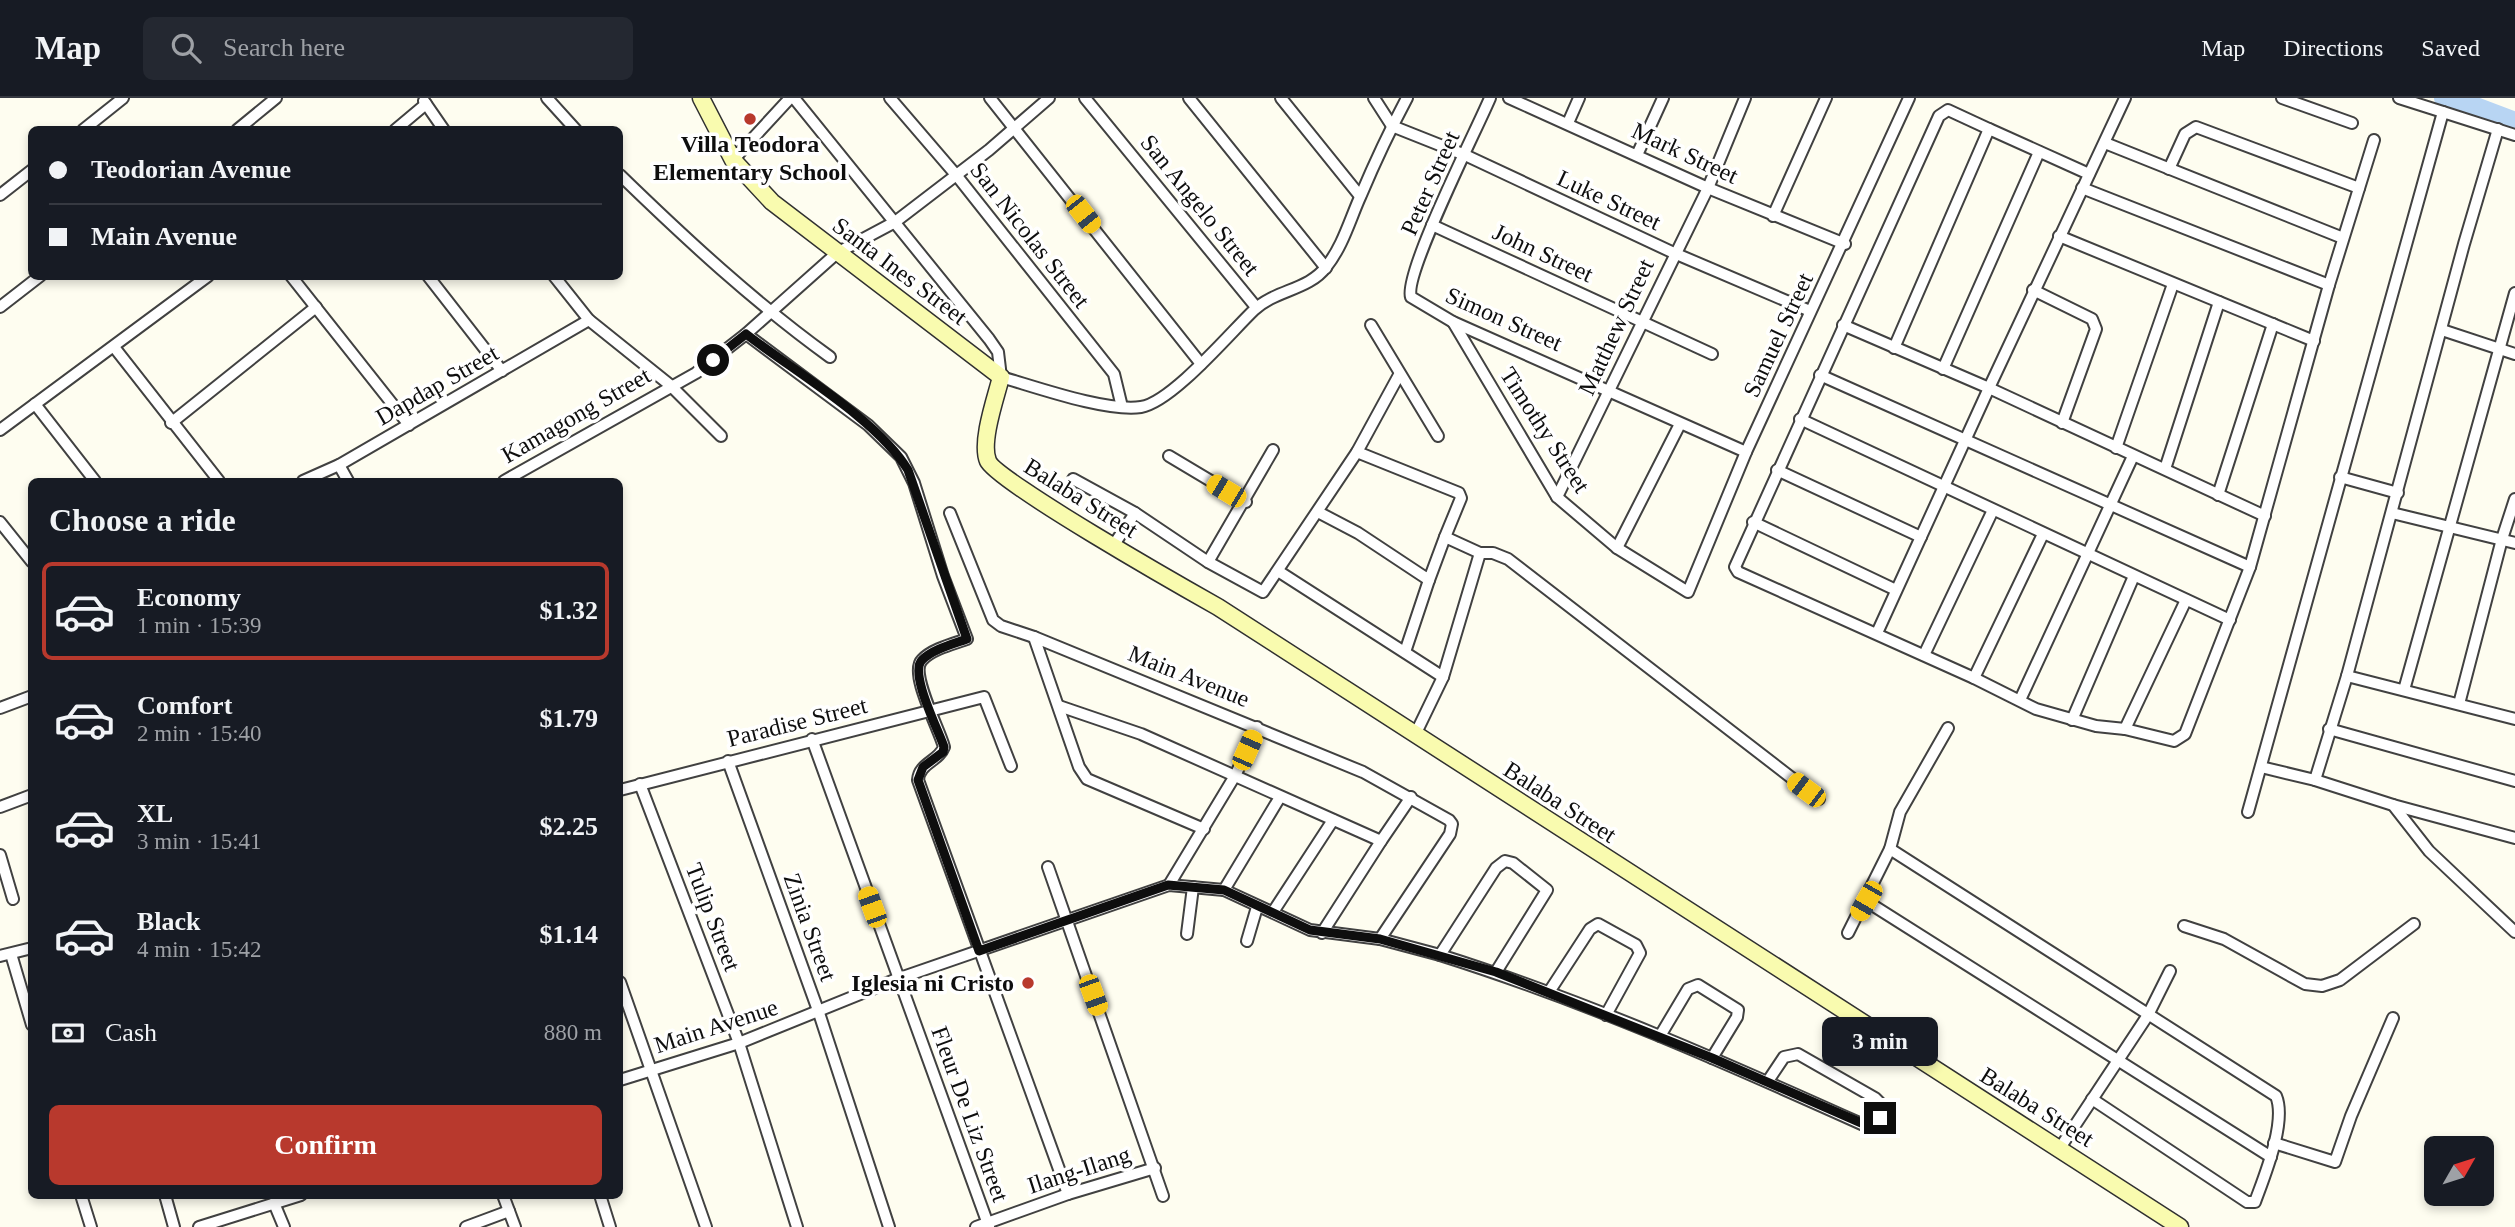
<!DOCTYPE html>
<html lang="en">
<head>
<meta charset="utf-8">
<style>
  :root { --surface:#171b24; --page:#242831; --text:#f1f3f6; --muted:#9ea1a6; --line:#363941; --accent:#b8392d }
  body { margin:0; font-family:"Times New Roman",serif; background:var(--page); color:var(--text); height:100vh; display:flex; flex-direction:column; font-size:26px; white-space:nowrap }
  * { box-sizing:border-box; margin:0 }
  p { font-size:23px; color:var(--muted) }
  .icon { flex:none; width:38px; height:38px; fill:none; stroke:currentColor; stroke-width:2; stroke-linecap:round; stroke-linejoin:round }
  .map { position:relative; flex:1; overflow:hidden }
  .side { position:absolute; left:28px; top:380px; width:595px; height:721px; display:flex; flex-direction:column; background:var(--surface); border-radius:10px; box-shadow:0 4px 10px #0003 }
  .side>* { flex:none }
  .top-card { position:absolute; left:28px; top:28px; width:595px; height:154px; border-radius:10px; box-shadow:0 4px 10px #0003; display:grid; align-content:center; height:154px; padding:0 21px; background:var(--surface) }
  .needle { width:46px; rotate:51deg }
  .tools { position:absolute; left:2424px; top:1038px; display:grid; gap:14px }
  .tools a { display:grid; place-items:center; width:70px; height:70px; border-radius:10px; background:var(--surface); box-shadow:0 4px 10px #0003; font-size:35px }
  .end { position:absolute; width:32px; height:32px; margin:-16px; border:9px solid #0e0e0e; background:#fff; box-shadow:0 0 0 4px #fff }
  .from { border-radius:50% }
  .bubble { position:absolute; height:49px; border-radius:10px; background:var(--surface); box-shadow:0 4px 10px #0003; font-size:23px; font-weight:700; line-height:49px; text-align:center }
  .car { position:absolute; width:21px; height:42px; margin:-21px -10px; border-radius:9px; box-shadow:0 0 5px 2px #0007; background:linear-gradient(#f5c518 24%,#345 0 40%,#f5c518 0 76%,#345 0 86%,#f5c518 0) }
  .top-card b { display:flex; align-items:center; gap:24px; height:66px; font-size:26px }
  .top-card b+b { border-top:2px solid var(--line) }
  .top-card i { width:18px; height:18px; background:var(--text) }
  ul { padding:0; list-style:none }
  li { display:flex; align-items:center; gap:21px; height:98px; margin:0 14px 10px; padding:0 7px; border:4px solid transparent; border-radius:10px }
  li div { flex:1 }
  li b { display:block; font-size:26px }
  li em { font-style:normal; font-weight:700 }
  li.active { border-color:var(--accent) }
  li>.icon { width:63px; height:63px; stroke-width:1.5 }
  h2 { padding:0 21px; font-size:32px; line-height:84px }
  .pay { display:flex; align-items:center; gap:18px; height:77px; padding:0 21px; font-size:26px }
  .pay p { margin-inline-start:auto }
  .button { display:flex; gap:14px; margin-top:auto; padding:14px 21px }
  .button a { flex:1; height:80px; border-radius:10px; background:var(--accent); color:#fff; font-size:28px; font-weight:700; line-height:80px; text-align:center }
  header { display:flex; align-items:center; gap:42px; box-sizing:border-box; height:98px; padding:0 35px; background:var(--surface); border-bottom:2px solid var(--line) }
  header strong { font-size:33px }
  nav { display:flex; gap:38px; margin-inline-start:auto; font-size:24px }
  .search { width:490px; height:63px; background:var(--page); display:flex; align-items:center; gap:18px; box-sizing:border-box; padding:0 24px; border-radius:10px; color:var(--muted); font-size:26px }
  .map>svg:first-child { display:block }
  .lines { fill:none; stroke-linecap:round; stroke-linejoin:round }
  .river { stroke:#b8d5f3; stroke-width:24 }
  .street-casing { stroke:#414141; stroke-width:14 }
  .secondary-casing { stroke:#303030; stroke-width:19 }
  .street { stroke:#fff; stroke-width:10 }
  .secondary { stroke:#f9fbaf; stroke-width:16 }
  .route { stroke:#0e0e0e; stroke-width:9 }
  .poi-dot { fill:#b8392d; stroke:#fff; stroke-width:2.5 }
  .labels { text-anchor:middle; stroke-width:7; stroke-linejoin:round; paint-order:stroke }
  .poi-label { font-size:24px; font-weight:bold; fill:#0e0e0e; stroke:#fff }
  .street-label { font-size:24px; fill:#0e0e0e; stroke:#fff }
</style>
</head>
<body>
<header>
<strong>Map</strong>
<div class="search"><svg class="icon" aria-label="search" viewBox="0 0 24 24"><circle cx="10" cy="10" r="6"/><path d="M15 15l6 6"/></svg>Search here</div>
<nav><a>Map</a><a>Directions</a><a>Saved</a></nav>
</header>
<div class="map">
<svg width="2515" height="1129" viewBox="0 0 2515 1129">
  <rect width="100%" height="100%" fill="#fefdf0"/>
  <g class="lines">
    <polyline class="river" points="2446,0 2515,26"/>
    <g class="street-casing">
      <g id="street">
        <polyline points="547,0 576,32"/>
        <path d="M794,0L989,241L998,254L1001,279C1036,289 1106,314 1141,309C1172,304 1230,235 1254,212C1275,192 1309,192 1326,169C1343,148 1350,121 1361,97C1375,64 1390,32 1407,0"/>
        <polyline points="890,0 957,78 1114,276 1122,309"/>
        <polyline points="990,0 1201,266"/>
        <polyline points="1085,0 1256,209"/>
        <polyline points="1189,0 1326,170"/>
        <polyline points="1281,0 1360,98"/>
        <polyline points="1374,0 1392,28 1465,57 1674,155 1810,213"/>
        <path d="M1490,0C1477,31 1403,177 1411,199L1453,224L1746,354"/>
        <polyline points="1509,0 1708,90 1845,146"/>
        <polyline points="2282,0 2352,25"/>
        <polyline points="2399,0 2443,14"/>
        <polyline points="424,3 444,32"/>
        <polyline points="1568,25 1579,0"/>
        <polyline points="1989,31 1948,12 1939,18 1735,469 1738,474 1974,580 2036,611 2096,628 2125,631 2174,643 2185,636 2250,469 2329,187 2374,42"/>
        <polyline points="83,32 123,0"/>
        <polyline points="237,32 276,0"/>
        <polyline points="395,32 426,6"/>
        <polyline points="2105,45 2343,140"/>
        <polyline points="1637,57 1663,0"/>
        <polyline points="733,62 790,0"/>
        <polyline points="2169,71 2185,36 2196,29 2359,90"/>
        <path d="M620,77C687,142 754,204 830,259"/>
        <polyline points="2082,90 2329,187"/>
        <polyline points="0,97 32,72"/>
        <polyline points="1773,118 1826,0"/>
        <polyline points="1432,127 1712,256"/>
        <polyline points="2059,138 2314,243"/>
        <polyline points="291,178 409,327"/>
        <polyline points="428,178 502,273"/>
        <polyline points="554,178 589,222 670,287 721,338"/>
        <polyline points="2033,192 2092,221 2096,231 2062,325"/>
        <polyline points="0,209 40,178"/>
        <polyline points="1453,224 1557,399 1617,450 1688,494 1746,354 1909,0"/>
        <polyline points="1371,227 1438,338"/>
        <polyline points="1843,227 1989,290 2125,0"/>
        <polyline points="2442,232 2515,256"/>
        <path d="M746,236L868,327L901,359L914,385L943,478L967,541C953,546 932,551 922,562C909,575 939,630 944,649C939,663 919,665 918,682L1068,1096"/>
        <polyline points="114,249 219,383"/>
        <polyline points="1894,250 1989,31 2089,76"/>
        <polyline points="1943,271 2039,54"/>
        <polyline points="1820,277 2250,469"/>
        <polyline points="35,306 95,383"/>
        <polyline points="1800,321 2230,522"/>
        <polyline points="171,325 316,209"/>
        <polyline points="0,332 208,178"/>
        <polyline points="2116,350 2173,186"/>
        <polyline points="1357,354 1459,395 1461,400 1445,439"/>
        <polyline points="1169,358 1246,404"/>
        <polyline points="339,367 348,383"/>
        <polyline points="2165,371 2219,204"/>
        <polyline points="1777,372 1921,439"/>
        <polyline points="2340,379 2398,395"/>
        <polyline points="1073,381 1135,415 1208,464 1263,494 1357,354 1399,277"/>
        <polyline points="303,383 339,367 589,222"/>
        <polyline points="504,383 696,275 746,236 837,155 895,124 989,52 1049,0"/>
        <polyline points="2218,397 2273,226"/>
        <polyline points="1557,399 1708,90 1745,0"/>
        <polyline points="1318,414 1358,435 1429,482 1445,439 1480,455"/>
        <polyline points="950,415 993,522 1001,528 1034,539"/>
        <polyline points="2392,415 2515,445"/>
        <polyline points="0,424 32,464"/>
        <polyline points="1753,424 1896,492"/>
        <polyline points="1113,448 1135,415"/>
        <polyline points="1617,450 1680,326"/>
        <polyline points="1208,464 1273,352"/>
        <polyline points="1278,473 1443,579"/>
        <polyline points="1877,535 1989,290 2265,418"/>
        <polyline points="1405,554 1429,482"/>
        <polyline points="1924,557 1993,412"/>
        <polyline points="2347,578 2515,621"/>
        <polyline points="1974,580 2043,436"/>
        <polyline points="2404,592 2515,195"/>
        <polyline points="2020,602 2133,358"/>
        <polyline points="2459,606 2502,441 2515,401"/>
        <polyline points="1059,608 1141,636 1381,743 1411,699"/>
        <polyline points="0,610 32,598"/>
        <polyline points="2072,622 2134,478"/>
        <polyline points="2125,631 2186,502"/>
        <polyline points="2329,631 2515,683"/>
        <polyline points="1415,637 1443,579 1480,455 1493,455 1508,461 1819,701"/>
        <polyline points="812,641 989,1129"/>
        <polyline points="728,663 819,915 889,1129"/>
        <polyline points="2261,669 2315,682 2393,707 2429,753 2515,834"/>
        <polyline points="2315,682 2347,578 2464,146 2498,31"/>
        <polyline points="640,686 739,945 797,1129"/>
        <polyline points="620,692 984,599 1011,668"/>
        <polyline points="2393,707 2515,740"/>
        <polyline points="0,709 32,697"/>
        <polyline points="2248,714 2443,14 2515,37"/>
        <polyline points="1204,731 1087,681 1079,669 1034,539 1363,674 1449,722 1452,726 1450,736 1380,841"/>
        <path d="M1890,751L2276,998C2287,1024 2264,1079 2255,1104H2247L2092,1001"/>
        <polyline points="0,757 13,801"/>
        <polyline points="1048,769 1163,1098"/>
        <polyline points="1169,787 1236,676 1257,629"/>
        <polyline points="1224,792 1280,699"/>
        <polyline points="1866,803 2271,1059"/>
        <polyline points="1273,814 1333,722"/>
        <polyline points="2184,828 2224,841 2305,886 2322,888 2340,882 2414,826"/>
        <polyline points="1322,835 1381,743"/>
        <polyline points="1848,835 1890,751 1900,714 1948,630"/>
        <polyline points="1187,836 1193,789"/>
        <polyline points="1247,843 1257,809"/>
        <polyline points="11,856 32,927"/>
        <polyline points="0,858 32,850"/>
        <path d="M1496,874L1547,792L1513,765L1505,763L1496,770L1440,857C1586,903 1726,965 1866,1028L1875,1026L1881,1017L1882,1007L1875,1000L1798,956L1784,959L1768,983"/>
        <polyline points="620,884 706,1129"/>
        <polyline points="1549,894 1590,831 1598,826 1636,847 1640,855 1606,917"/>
        <polyline points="1660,938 1688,891 1698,887 1738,912 1737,919 1712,960"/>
        <polyline points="620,982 739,945 897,881 1169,787 1224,792 1310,832 1380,841 1440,857"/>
        <polyline points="2274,1045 2335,1064 2351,1018 2393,920"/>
        <polyline points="2060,1050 2148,917 2170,873"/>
        <polyline points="81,1097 91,1129"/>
        <polyline points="165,1097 174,1129"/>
        <polyline points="503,1097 515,1129"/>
        <polyline points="600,1097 610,1129"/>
        <polyline points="274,1105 284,1129"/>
        <polyline points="199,1129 301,1097"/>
        <polyline points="466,1129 509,1113"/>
        <polyline points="976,1129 1068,1096 1155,1070"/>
      </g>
    </g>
    <g class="secondary-casing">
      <path id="secondary" d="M701,0L733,62L772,104L1001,279C996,299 980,344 988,363C996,383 1186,491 1218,509L2180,1129"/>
    </g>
    <use href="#street" class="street"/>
    <use href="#secondary" class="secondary"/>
  </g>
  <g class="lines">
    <path class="route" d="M713,262L746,236C795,274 877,321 908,372L967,541C953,546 933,551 922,562C909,575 938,631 944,649L943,654L923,669L918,682L979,853L1168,787L1224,792L1310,832L1380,841L1496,874L1712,960L1866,1027L1875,1026L1880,1020"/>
  </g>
  <g class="poi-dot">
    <circle cx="750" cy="21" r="7"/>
    <circle cx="1028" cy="885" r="7"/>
  </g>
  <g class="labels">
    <g class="poi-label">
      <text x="750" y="54">Villa Teodora<tspan x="750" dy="28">Elementary School</tspan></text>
      <text x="1014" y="893" text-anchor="end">Iglesia ni Cristo</text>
    </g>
    <g class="street-label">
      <text transform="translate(1685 55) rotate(25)" y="8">Mark Street</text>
      <text transform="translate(1430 85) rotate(-66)" y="8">Peter Street</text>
      <text transform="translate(1609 102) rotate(25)" y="8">Luke Street</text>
      <text transform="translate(1200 107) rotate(51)" y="8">San Angelo Street</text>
      <text transform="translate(1030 137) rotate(52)" y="8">San Nicolas Street</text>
      <text transform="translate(1543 155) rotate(25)" y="8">John Street</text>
      <text transform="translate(900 173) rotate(37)" y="8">Santa Ines Street</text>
      <text transform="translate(1504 221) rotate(24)" y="8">Simon Street</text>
      <text transform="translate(1616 229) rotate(-65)" y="8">Matthew Street</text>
      <text transform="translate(1778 237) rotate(-65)" y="8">Samuel Street</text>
      <text transform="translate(437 287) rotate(-30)" y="8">Dapdap Street</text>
      <text transform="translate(576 317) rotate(-30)" y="8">Kamagong Street</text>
      <text transform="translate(1545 332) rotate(57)" y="8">Timothy Street</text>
      <text transform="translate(1081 400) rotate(32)" y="8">Balaba Street</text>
      <text transform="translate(1189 578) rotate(22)" y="8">Main Avenue</text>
      <text transform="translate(797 624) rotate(-14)" y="8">Paradise Street</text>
      <text transform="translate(1560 704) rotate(33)" y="8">Balaba Street</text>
      <text transform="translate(713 819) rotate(69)" y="8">Tulip Street</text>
      <text transform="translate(810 829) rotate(70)" y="8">Zinia Street</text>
      <text transform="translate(716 928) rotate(-18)" y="8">Main Avenue</text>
      <text transform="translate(2037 1009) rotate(32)" y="8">Balaba Street</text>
      <text transform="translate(970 1016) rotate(70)" y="8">Fleur De Liz Street</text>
      <text transform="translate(1079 1072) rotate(-18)" y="8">Ilang-Ilang</text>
    </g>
  </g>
</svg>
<div class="tools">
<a><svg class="needle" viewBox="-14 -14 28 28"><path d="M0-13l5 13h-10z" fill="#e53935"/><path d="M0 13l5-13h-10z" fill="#9ea1a6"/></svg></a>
</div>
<i class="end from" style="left:713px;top:262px"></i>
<i class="end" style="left:1880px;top:1020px"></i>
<div class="bubble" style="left:1822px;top:919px;width:116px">3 min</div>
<i class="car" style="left:1083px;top:116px;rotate:142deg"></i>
<i class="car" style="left:1226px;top:393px;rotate:301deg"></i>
<i class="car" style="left:1247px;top:652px;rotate:24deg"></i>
<i class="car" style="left:1806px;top:692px;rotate:307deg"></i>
<i class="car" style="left:1866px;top:803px;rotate:210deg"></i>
<i class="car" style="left:872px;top:809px;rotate:340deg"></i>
<i class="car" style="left:1093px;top:897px;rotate:160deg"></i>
<div class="top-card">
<b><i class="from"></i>Teodorian Avenue</b>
<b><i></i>Main Avenue</b>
</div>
<section class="side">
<h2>Choose a ride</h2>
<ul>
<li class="active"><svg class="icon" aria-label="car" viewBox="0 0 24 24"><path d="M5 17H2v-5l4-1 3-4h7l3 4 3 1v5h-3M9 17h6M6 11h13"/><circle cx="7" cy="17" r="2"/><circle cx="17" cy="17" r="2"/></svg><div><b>Economy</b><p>1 min · 15:39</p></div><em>$1.32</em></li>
<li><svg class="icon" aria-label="car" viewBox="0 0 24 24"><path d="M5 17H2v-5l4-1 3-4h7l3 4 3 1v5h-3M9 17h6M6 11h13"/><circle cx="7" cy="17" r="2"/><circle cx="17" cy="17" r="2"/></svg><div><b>Comfort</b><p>2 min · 15:40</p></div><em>$1.79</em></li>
<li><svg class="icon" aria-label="car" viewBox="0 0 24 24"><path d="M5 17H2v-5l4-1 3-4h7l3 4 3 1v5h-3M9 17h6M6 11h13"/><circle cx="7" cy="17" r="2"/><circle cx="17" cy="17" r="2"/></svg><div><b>XL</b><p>3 min · 15:41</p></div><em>$2.25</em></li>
<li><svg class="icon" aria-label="car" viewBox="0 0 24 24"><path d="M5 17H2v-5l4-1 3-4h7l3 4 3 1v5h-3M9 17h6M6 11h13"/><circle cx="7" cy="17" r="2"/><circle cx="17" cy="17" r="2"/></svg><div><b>Black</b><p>4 min · 15:42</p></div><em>$1.14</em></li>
</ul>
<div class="pay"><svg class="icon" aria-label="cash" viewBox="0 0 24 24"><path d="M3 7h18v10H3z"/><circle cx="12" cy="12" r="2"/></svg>Cash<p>880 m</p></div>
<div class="button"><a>Confirm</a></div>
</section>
</div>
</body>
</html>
